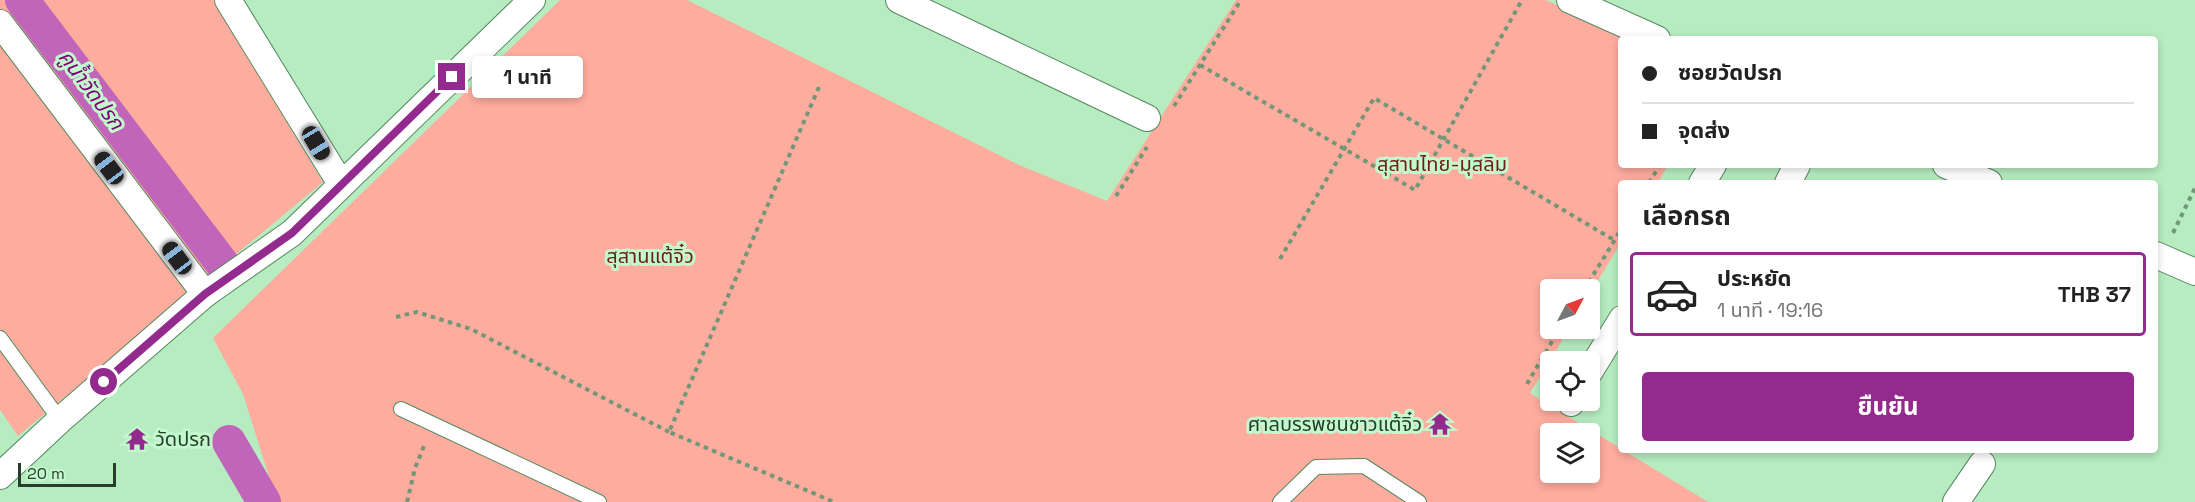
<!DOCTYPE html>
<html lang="th">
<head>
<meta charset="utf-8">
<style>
  :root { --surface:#fff; --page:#f6f6f6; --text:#222; --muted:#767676; --line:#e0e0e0; --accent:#932a8e }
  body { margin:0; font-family:"Space Grotesk","Noto Sans Thai",sans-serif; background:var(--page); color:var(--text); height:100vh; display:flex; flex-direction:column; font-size:22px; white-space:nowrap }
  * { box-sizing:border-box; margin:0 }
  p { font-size:20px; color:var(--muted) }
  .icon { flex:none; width:33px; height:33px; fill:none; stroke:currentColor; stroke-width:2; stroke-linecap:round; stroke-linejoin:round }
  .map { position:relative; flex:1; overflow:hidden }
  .drawer { position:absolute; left:1618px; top:180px; width:540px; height:273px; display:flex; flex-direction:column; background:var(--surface); border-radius:6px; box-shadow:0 3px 9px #0003 }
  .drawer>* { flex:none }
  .guide { position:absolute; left:1618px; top:36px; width:540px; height:132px; border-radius:6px; box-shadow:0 3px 9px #0003; display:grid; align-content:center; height:132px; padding:0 24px; background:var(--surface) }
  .needle { width:39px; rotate:49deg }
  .buttons { position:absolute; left:1540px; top:279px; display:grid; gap:12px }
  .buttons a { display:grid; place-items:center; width:60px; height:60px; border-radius:6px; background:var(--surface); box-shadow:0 3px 9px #0003; font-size:30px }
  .scale { position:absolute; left:18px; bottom:15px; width:98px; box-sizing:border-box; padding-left:6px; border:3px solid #283e2c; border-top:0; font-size:16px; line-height:21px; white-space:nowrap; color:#283e2c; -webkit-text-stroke:4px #c3f9cd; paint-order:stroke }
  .end { position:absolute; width:27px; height:27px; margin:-14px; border:8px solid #932a8e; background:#fff; box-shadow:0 0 0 3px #fff }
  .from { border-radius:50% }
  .bubble { position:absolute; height:42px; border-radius:6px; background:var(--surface); box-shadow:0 3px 9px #0003; font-size:20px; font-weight:700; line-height:42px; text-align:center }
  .car { position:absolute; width:18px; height:36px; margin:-18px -9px; border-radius:8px; box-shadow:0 0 4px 2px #0007; background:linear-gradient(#222 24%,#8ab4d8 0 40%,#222 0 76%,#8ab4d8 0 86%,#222 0) }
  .guide b { display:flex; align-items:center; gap:21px; height:57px; font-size:22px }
  .guide b+b { border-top:2px solid var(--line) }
  .guide i { width:15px; height:15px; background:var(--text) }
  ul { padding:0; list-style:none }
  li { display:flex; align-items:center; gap:18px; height:84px; margin:0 12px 9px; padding:0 12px; border:3px solid transparent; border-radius:6px }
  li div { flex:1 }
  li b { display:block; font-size:22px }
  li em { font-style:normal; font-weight:700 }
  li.on { border-color:var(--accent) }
  li>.icon { width:54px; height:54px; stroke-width:1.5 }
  h2 { padding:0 24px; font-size:27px; line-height:72px }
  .cta { display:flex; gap:12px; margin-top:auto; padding:12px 24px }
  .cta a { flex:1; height:69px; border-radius:6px; background:var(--accent); color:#fff; font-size:24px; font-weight:700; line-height:69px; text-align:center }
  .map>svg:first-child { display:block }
  .green { fill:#feac9e; fill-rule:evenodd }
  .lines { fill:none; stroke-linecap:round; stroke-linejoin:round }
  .canal { stroke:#c165ba; stroke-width:34 }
  .service-casing { stroke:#558860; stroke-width:16 }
  .minor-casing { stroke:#558860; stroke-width:28 }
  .path { stroke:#719778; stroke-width:4; stroke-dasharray:4.5 4.5; stroke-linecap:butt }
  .service { stroke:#fff; stroke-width:14 }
  .minor { stroke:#fff; stroke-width:26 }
  .route { stroke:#932a8e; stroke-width:8 }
  .labels { text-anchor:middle; stroke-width:6; stroke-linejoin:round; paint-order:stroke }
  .park-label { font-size:20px; fill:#6d1e15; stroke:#c3f9cd }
  .poi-label { font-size:20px; fill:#283e2c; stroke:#c3f9cd; text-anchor:end }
  .water-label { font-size:21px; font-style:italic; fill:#7d0078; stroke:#c3f9cd }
</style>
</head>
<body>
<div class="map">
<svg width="2195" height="502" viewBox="0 0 2195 502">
  <rect width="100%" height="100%" fill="#b6ecc0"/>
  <g class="green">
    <polygon points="0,0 213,0 323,182 18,436 0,410"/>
    <path d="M560,0H687L1019,165L1107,201L1236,0H1546L1627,39H1622V165H1668L1658,183H1622L1621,242L1590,294V290H1551V328L1569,329L1530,393L1708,502H277L243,394L213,338ZM1551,434H1590V472H1551Z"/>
  </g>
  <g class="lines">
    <g class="canal">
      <polyline points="22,0 224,266"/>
      <polyline points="229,442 264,502"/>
    </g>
    <g class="service-casing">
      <g id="service">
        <polyline points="0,338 60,420"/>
        <polyline points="401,409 599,502"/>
        <polyline points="1280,502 1316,467 1364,466 1419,502"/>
      </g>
    </g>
    <g class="minor-casing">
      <g id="minor">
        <polyline points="228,0 341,184"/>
        <polyline points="899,0 1147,118"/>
        <polyline points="1570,0 1657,39"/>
        <polyline points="0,23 205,294"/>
        <polyline points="1946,165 1989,183"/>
        <polyline points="1702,183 1713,165"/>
        <polyline points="1788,183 1797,165"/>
        <polyline points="2156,255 2195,272"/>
        <polyline points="1590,371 1622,319"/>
        <polyline points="1571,403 1573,400"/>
        <polyline points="0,476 60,420 205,294 292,233 532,0"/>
        <polyline points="1956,502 1982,464"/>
      </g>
    </g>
    <g class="path">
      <polyline points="1200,65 1415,190 1522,0"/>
      <polyline points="819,87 669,432 834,502"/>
      <polyline points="1174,106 1241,0"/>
      <polyline points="1649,183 1660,165"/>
      <polyline points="1116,196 1147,147"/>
      <polyline points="2173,233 2195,188"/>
      <polyline points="1280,259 1374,98 1614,240"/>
      <polyline points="1584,290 1622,228"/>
      <polyline points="396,317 417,312 471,329 669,432"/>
      <polyline points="1527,384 1560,328"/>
      <polyline points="407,502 415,468 424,446"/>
    </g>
    <use href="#service" class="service"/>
    <use href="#minor" class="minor"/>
  </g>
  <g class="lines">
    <polyline class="route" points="104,382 205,294 292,233 452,77"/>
  </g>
  <defs>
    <g id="temple-bare" transform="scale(1.8)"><path d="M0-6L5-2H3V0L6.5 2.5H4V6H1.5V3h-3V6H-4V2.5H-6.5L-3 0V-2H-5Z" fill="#932a8e" stroke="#c3f9cd" stroke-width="2.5" paint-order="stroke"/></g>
  </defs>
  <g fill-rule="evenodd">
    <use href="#temple-bare" x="1440" y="424"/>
    <use href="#temple-bare" x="137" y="439"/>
  </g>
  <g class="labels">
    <g class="park-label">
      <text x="1442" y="171">สุสานไทย-มุสลิม</text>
      <text x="650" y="263">สุสานแต้จิ๋ว</text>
    </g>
    <g class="poi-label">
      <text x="1422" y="431">ศาลบรรพชนชาวแต้จิ๋ว</text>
      <text x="155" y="446" text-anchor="start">วัดปรก</text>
    </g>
    <g class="water-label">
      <text transform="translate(91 90) rotate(53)" y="7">คูน้ำวัดปรก</text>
    </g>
  </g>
</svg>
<div class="buttons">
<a><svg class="needle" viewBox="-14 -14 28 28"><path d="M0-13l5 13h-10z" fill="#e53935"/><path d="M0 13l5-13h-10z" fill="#767676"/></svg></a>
<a><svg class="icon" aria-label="locate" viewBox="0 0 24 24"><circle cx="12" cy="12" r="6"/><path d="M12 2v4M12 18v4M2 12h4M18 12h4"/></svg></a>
<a><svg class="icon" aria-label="layers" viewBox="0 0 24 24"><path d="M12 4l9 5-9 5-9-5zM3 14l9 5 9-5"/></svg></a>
</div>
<div class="scale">20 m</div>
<i class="end from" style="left:104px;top:382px"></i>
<i class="end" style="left:452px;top:77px"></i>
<div class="bubble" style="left:472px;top:56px;width:111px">1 นาที</div>
<i class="car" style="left:316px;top:143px;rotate:149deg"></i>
<i class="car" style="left:109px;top:168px;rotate:323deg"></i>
<i class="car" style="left:177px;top:258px;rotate:323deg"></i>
<div class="guide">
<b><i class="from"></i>ซอยวัดปรก</b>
<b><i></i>จุดส่ง</b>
</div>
<section class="drawer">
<h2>เลือกรถ</h2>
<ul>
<li class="on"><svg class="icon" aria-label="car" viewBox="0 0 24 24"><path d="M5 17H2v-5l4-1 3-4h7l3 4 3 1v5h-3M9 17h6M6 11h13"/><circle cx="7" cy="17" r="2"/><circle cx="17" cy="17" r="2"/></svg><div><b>ประหยัด</b><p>1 นาที · 19:16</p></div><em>THB 37</em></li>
</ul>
<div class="cta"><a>ยืนยัน</a></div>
</section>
</div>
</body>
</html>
